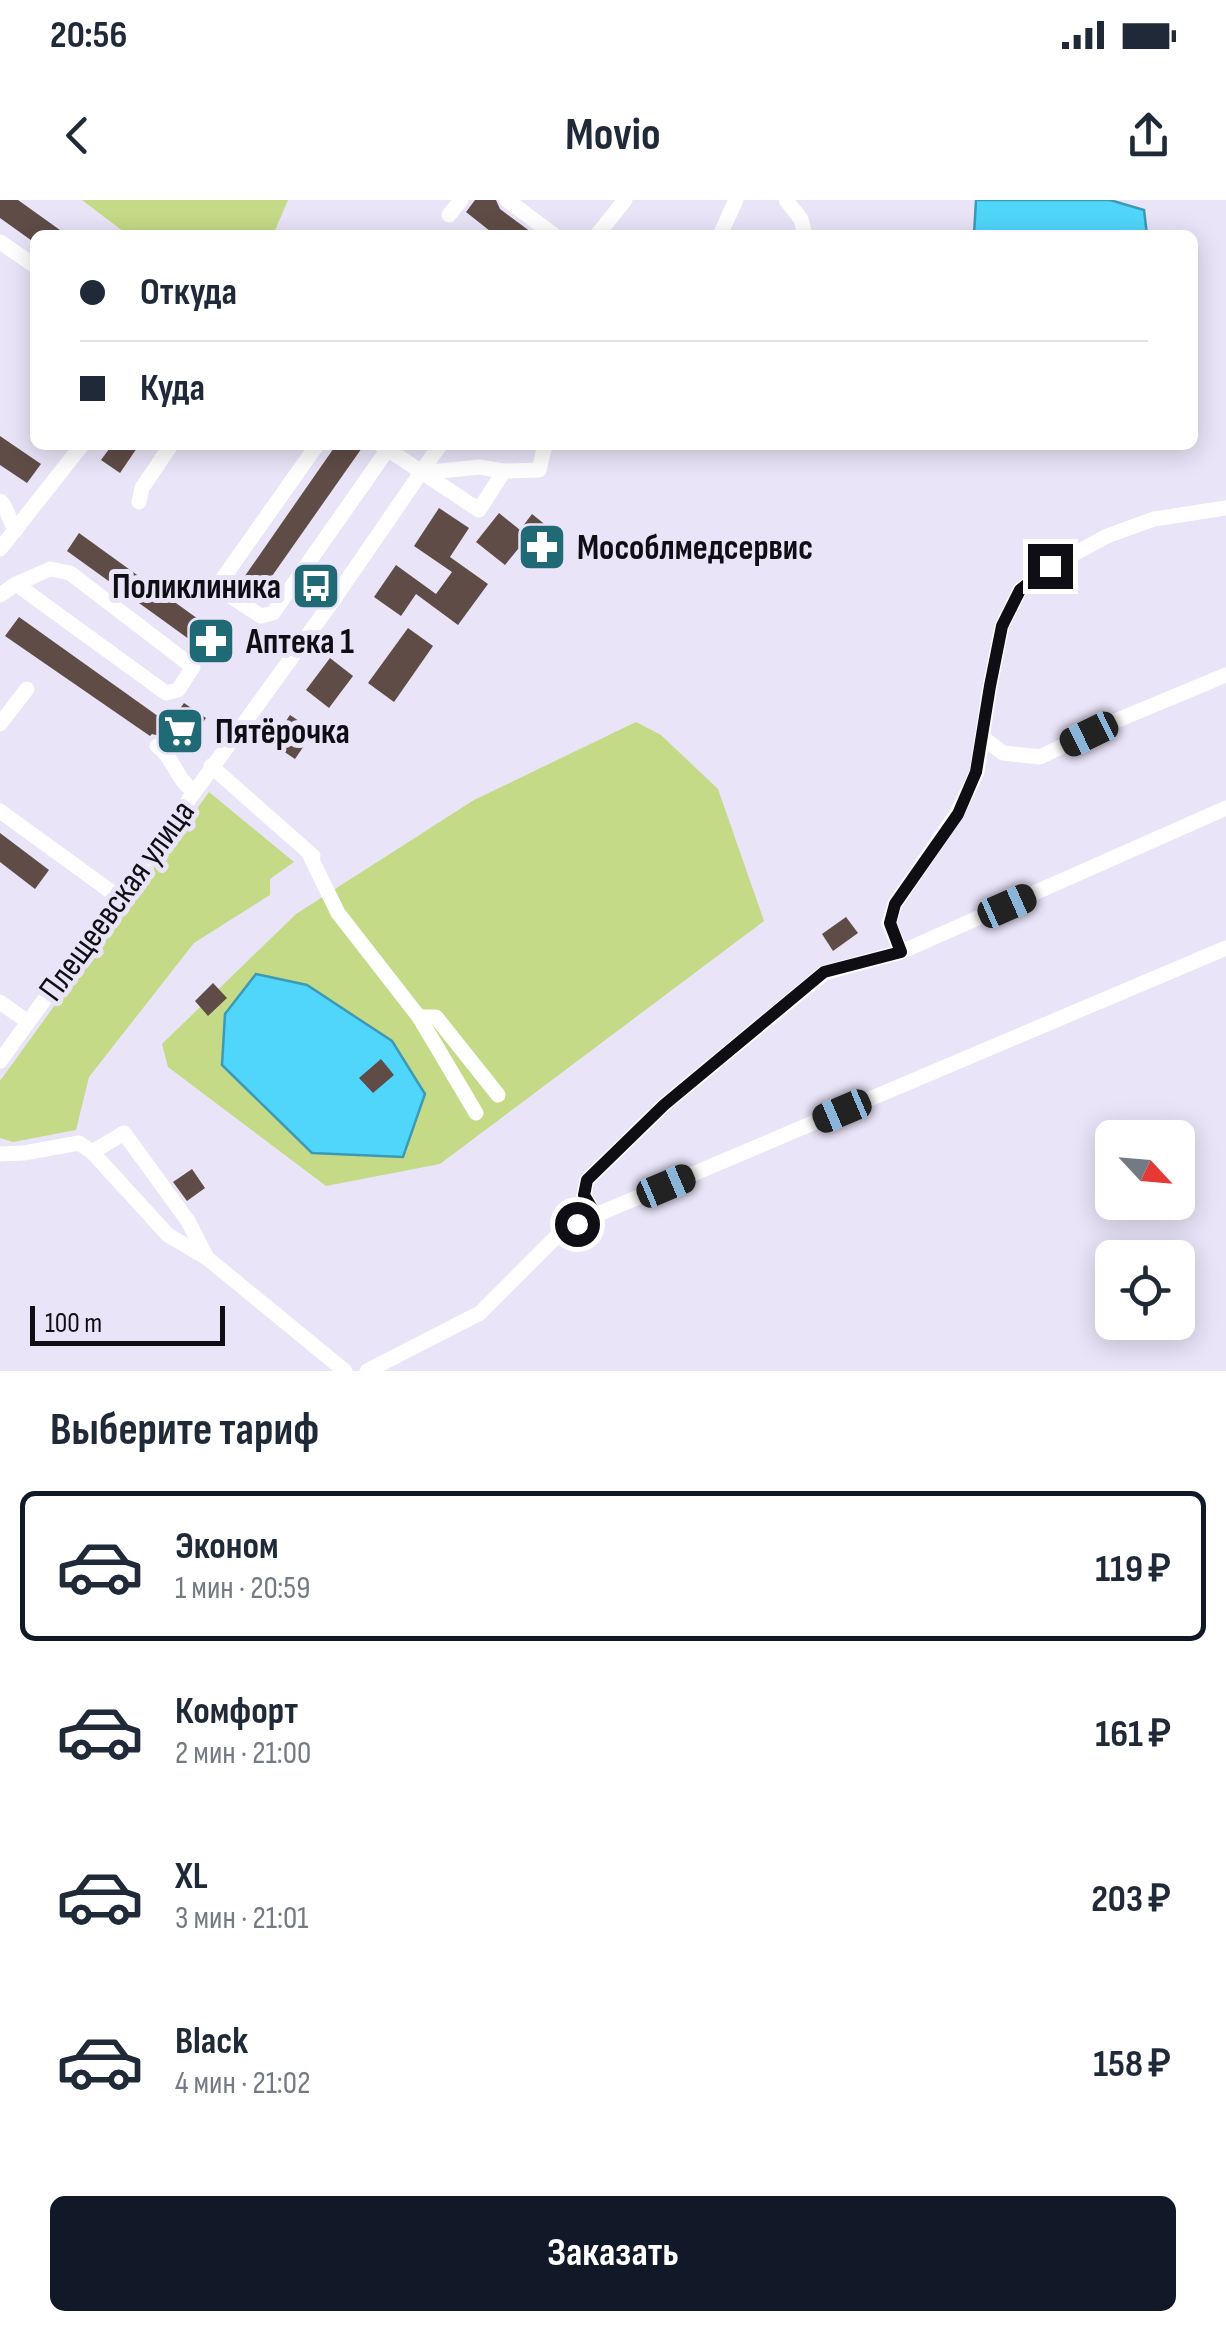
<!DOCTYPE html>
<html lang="ru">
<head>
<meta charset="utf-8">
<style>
  :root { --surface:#fff; --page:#f6f6f7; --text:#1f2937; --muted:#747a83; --line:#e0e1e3; --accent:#111827 }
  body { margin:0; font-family:"Sofia Sans Condensed",sans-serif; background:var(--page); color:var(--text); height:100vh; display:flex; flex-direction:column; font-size:38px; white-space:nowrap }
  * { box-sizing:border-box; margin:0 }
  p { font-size:32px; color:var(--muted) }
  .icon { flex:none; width:55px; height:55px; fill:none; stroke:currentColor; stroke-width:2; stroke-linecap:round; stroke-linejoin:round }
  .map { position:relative; height:1171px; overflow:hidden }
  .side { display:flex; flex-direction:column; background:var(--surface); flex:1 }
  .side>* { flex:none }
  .hud { position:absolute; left:30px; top:30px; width:1168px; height:220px; border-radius:15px; box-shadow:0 5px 25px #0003; display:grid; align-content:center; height:220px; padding:0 50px; background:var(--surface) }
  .needle { width:65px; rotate:116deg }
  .tools { position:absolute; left:1095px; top:920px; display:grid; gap:20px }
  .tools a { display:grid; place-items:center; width:100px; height:100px; border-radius:15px; background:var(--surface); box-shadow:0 5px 25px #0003; font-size:50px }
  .scale { position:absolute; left:30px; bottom:25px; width:195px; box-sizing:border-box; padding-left:10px; border:5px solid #100e15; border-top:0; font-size:28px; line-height:35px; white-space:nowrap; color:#100e15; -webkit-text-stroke:8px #e9e4f8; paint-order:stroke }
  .end { position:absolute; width:45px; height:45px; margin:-22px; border:12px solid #100e15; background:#fff; box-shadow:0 0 0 5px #fff }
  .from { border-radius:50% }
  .car { position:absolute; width:30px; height:60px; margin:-30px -15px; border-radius:12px; box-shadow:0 0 8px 2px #0007; background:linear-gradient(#222 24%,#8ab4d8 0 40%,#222 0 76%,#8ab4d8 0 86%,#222 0) }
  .hud b { display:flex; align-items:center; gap:35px; height:95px; font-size:38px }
  .hud b+b { border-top:2px solid var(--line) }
  .hud i { width:25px; height:25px; background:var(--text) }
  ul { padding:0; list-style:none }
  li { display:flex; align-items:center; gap:30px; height:150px; margin:0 20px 15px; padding:0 30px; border:5px solid transparent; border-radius:15px }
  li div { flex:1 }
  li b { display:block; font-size:38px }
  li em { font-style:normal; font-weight:700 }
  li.on { border-color:var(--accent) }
  li>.icon { width:90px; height:90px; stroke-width:1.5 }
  h2 { padding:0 50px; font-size:45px; line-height:120px }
  .action { display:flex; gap:20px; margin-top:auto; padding:20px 50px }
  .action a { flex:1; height:115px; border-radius:15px; background:var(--accent); color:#fff; font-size:40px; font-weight:700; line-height:115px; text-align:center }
  .status { display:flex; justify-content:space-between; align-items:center; height:70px; padding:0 50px; background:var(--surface); direction:ltr }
  .status svg { height:28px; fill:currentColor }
  header { display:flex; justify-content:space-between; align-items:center; height:130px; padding:0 50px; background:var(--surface); font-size:45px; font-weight:700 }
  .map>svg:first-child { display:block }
  .green { fill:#c5da86 }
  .water { fill:#50d6fb; stroke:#3d9ab6; stroke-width:2.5 }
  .building { fill:#5f4c47 }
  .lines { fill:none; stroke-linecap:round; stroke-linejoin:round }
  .minor { stroke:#fff; stroke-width:15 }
  .route { stroke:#100e15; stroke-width:12 }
  .labels { text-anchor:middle; stroke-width:10; stroke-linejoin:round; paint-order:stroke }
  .poi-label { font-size:35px; font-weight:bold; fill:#100e15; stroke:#e9e4f8; text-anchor:start }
  .street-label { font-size:35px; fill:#100e15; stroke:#e9e4f8 }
</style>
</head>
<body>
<div class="status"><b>20:56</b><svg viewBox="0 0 49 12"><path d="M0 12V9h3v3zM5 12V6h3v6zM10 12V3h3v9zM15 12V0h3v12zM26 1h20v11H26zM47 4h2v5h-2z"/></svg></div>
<header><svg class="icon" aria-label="back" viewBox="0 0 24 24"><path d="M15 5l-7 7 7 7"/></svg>Movio<svg class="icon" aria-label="share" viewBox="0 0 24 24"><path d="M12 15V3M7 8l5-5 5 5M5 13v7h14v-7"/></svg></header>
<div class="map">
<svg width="1226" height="1171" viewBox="0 0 1226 1171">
  <rect width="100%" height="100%" fill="#e9e4f8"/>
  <g class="green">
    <polygon points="82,0 288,0 273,35 128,35"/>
    <polygon points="636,522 661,535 718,589 764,721 440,964 326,986 168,867 162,844 296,714 474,600"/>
    <polygon points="209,592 294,662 270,679 270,695 194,743 89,877 76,930 13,942 0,938 0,881"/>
  </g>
  <g class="water">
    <polygon points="976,0 1110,0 1144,10 1147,35 974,35"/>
    <polygon points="256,774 307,785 392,841 425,894 403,957 312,953 222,865 225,814"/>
  </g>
  <g class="building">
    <polygon points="0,0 18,0 67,35 35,35 35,43 0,18"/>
    <polygon points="475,0 496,0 500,9 535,35 495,35 466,12"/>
    <polygon points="0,236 41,264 27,283 0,265"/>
    <polygon points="112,245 139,245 120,273 101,260"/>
    <polygon points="336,245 364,245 258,396 240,383"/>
    <polygon points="439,308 469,328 450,357 488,384 458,425 416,394 401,416 374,397 396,365 436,394 452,372 414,346"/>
    <polygon points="499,313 520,330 532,314 563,339 541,367 518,349 505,365 476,342"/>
    <polygon points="79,333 223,437 211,455 67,351"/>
    <polygon points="19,417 169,524 184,503 206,518 180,554 164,537 152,534 150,536 5,436"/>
    <polygon points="408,428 433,446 394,502 368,483"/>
    <polygon points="330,458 353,476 329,508 306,490"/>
    <polygon points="290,515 314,531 295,559 271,543"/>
    <polygon points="0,633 49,670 35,689 0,662"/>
    <polygon points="846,717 858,733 833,751 822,734"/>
    <polygon points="213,783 227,798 208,816 195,801"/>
    <polygon points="381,859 394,875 373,893 359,878"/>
    <polygon points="192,969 205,988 187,1001 173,982"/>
  </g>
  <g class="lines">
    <g class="minor">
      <polyline points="507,0 554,35"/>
      <polyline points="786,0 801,19 805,35"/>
      <polyline points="449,15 461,0"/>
      <polyline points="597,35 625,0"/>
      <polyline points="720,35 736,0"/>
      <polyline points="0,42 35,66"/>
      <polyline points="317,245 221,381 224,392 261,416 273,413 388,249"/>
      <polyline points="381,245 479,310 504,271"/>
      <polyline points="421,273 479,267 504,271 539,270 545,245"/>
      <path d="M0,301C9,308 8,322 16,330"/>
      <polyline points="139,302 142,288 171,245"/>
      <polyline points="0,349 82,245"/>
      <polyline points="0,395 16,384 50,369 70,373 193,467 178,490 166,493 16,384"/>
      <polyline points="0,524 27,489"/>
      <polyline points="982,537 1003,553 1040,557 1113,522 1226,475"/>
      <path d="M157,546C174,557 176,580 194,591"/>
      <polyline points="211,566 313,656"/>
      <polyline points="0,611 117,696"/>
      <polyline points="311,658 338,713 419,817 476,913"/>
      <polyline points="901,752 889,723 895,704 957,613 977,572 990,486 1002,426 1020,390 1050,367 1107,336 1154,319 1226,308"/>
      <polyline points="0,802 28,822"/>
      <polyline points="419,817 436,817 498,895"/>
      <polyline points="0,861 334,399 440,245"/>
      <polyline points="92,952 124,933 188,1021 207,1058"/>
      <polyline points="0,954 24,953 79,943 92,952 168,1035 207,1058 345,1171"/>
      <polyline points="596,1015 584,995 587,980 664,905 824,773 901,752 1226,608"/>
      <polyline points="367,1171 480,1113 559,1034 596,1015 1226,748"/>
    </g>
  </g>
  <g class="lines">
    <polyline class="route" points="577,1024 596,1015 584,995 587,980 664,905 824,772 901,752 890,723 895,704 958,614 976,572 990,486 1002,426 1020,390 1050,366"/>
  </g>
  <defs>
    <g id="pharmacy-square" transform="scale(2.5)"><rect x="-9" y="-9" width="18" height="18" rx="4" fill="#206a75" stroke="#e9e4f8"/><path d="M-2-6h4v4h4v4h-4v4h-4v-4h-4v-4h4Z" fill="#fff"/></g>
    <g id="bus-square" transform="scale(2.5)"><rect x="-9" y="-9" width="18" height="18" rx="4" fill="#206a75" stroke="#e9e4f8"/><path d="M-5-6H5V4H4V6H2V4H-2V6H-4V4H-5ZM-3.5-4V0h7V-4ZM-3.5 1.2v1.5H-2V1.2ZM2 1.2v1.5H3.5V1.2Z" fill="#fff"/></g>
    <g id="supermarket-square" transform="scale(2.5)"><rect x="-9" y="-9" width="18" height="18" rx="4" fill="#206a75" stroke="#e9e4f8"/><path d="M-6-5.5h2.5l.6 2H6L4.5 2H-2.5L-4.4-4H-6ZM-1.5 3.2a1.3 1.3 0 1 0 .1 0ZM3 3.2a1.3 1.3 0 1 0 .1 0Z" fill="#fff"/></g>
  </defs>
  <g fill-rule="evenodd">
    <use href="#pharmacy-square" x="542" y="347"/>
    <use href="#bus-square" x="316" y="386"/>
    <use href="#pharmacy-square" x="211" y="441"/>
    <use href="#supermarket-square" x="180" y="531"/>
  </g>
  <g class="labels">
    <g class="poi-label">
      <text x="577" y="359">Мособлмедсервис</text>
      <text x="281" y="398" text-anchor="end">Поликлиника</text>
      <text x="246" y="453">Аптека 1</text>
      <text x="215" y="543">Пятёрочка</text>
    </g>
    <g class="street-label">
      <text transform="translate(116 700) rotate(-54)" y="12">Плещеевская улица</text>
    </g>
  </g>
</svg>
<div class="tools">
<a><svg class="needle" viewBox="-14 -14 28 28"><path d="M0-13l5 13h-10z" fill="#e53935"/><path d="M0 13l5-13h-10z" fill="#747a83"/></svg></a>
<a><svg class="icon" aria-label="locate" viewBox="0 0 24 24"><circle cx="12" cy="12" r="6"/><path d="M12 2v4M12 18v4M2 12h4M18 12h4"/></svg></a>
</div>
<div class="scale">100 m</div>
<i class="end from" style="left:577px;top:1024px"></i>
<i class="end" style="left:1050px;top:366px"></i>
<i class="car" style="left:1089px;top:534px;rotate:244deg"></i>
<i class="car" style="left:1007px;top:706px;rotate:66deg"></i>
<i class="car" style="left:842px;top:911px;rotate:247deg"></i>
<i class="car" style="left:666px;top:986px;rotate:67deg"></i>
<div class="hud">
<b><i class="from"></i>Откуда</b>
<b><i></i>Куда</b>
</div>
</div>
<section class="side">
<h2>Выберите тариф</h2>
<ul>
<li class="on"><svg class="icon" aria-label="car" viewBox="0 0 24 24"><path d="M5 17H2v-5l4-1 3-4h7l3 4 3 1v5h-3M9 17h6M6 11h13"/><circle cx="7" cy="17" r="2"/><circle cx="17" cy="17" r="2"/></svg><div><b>Эконом</b><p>1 мин · 20:59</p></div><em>119 ₽</em></li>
<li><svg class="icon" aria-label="car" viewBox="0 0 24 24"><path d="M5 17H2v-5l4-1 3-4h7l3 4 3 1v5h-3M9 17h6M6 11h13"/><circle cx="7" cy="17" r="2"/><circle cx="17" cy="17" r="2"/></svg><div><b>Комфорт</b><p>2 мин · 21:00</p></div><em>161 ₽</em></li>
<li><svg class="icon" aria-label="car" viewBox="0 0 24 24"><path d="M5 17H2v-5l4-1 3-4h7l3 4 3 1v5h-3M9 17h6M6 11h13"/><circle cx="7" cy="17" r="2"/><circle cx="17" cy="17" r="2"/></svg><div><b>XL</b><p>3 мин · 21:01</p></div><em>203 ₽</em></li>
<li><svg class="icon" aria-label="car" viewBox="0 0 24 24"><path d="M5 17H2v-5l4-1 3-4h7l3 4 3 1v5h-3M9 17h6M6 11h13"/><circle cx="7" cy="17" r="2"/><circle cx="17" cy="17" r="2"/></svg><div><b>Black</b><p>4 мин · 21:02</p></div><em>158 ₽</em></li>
</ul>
<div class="action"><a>Заказать</a></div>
</section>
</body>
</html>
